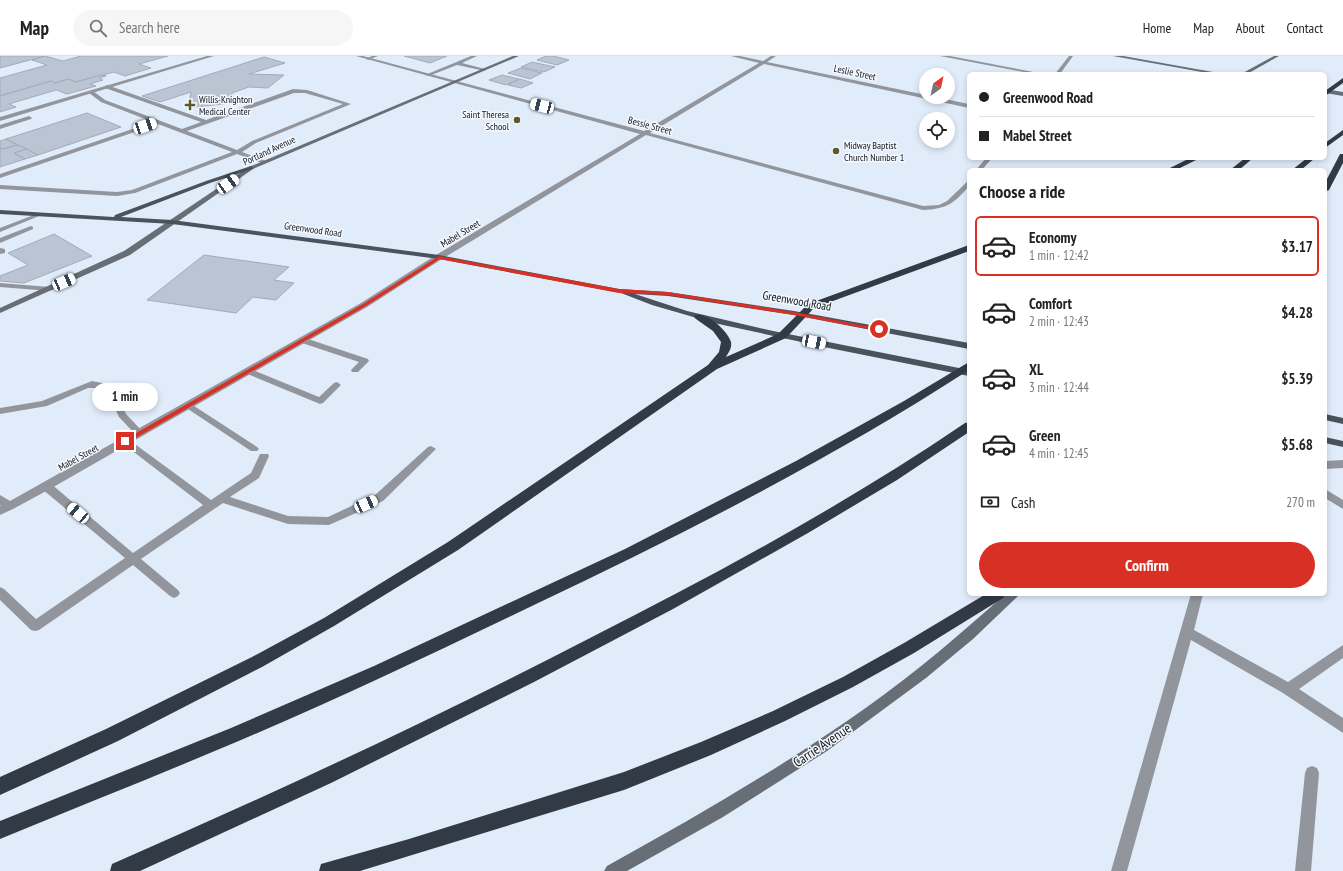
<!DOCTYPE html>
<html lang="en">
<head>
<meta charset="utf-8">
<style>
  :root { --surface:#fff; --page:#f6f6f6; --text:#222; --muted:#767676; --line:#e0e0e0; --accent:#d93025 }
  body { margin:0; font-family:"PT Sans Narrow",sans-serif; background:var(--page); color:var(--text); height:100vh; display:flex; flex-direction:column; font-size:15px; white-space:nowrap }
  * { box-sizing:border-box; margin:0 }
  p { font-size:13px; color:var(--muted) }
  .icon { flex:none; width:22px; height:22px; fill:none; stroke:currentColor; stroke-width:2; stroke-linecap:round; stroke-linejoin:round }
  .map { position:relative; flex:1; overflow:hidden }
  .sheet { position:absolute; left:967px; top:112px; width:360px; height:428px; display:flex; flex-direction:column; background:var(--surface); border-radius:6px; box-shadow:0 2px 6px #0003 }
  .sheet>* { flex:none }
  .hud { position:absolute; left:967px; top:16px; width:360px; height:88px; border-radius:6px; box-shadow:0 2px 6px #0003; display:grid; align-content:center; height:88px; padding:0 12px; background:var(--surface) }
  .needle { width:26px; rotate:33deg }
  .fabs { position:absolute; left:919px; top:12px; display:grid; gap:8px }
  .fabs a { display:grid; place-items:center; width:36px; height:36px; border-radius:50%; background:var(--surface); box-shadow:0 2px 6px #0003; font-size:20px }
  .end { position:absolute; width:18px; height:18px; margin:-9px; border:5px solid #d93025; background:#fff; box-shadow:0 0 0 2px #fff }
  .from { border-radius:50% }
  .bubble { position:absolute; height:28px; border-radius:14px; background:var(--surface); box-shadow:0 2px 6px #0003; font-size:13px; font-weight:700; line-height:28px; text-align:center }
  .car { position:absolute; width:12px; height:24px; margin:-12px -6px; border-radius:5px; box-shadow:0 0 3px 1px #0007; background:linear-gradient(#fff 24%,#345 0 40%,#fff 0 76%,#345 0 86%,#fff 0) }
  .hud b { display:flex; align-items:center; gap:14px; height:38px; font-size:15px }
  .hud b+b { border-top:1px solid var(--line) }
  .hud i { width:10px; height:10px; background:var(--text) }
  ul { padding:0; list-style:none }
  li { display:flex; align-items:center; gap:12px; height:60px; margin:0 8px 6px; padding:0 4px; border:2px solid transparent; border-radius:6px }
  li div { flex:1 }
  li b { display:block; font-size:15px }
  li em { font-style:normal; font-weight:700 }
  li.on { border-color:var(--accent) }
  li>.icon { width:36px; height:36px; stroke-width:1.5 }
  h2 { padding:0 12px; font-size:18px; line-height:48px }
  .pay { display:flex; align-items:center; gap:10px; height:44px; padding:0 12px; font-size:15px }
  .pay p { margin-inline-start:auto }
  .primary-button { display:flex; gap:8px; margin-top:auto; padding:8px 12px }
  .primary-button a { flex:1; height:46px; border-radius:24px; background:var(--accent); color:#fff; font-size:16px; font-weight:700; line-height:46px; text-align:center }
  header { display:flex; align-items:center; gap:24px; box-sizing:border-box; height:56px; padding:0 20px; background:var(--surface); border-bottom:1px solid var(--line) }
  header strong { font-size:19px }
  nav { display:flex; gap:22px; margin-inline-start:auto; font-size:14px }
  .search { width:280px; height:36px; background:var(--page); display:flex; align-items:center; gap:10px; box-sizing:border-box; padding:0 14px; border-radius:22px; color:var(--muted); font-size:15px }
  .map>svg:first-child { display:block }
  .building { fill:#bac4d2; stroke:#a1abb9 }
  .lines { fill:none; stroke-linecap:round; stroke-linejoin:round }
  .lane { fill:#92969c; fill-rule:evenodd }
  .street { fill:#92969c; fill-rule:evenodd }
  .secondary { fill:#676e76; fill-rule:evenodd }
  .primary { fill:#4a525c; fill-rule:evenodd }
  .highway { fill:#313a45; fill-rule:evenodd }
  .route { fill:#d93025 }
  .poi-dot { fill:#5d5a27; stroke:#f4f9ff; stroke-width:1.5 }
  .labels { text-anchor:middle; stroke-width:3; stroke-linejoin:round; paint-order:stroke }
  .far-street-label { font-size:10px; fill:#13161b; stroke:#f4f9ff }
  .far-poi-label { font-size:10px; fill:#13161b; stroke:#f4f9ff; text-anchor:start }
  .street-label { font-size:12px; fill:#13161b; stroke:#f4f9ff }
  .near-street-label { font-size:14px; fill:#13161b; stroke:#f4f9ff }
</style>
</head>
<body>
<header>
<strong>Map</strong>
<div class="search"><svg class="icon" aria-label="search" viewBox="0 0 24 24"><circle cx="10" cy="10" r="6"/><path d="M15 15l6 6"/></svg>Search here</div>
<nav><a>Home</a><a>Map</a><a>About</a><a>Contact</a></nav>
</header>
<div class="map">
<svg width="1343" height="815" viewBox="0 0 1343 815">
  <rect width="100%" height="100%" fill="#e1ecfb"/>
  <g class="building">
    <polygon points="0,0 45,0 0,12"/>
    <polygon points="45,0 63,5 81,0 168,0 139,8 151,12 125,20 114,16 76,26 68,23 55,27 51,25 0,40 0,22 47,9 32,4"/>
    <polygon points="404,0 447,0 430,7"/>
    <polygon points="546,0 553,0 569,4 557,9 537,4"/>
    <polygon points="264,1 285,7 249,18 284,19 268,32 249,31 232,37 231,47 188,52 191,36 160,46 142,40"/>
    <polygon points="532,6 555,11 544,16 521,11"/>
    <polygon points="521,12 542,17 530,23 508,17"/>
    <polygon points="101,19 106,20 99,22 103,24 90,28 96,30 67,38 56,34 9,48 16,51 0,56 0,40 51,25 55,27 68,23 76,26"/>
    <polygon points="502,19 519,23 506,29 489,24"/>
    <polygon points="520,23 533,27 521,32 508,29"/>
    <polygon points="87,57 121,71 38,99 6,83"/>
    <polygon points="6,83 17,89 3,93 0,92 0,85"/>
    <polygon points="17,89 27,93 14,97 25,103 0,111 0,92 3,93"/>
    <polygon points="27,93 38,99 25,103 14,97"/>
    <polygon points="54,178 92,200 24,227 0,225 0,220 28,209 8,197"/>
    <polygon points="204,199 289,211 274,224 294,227 276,244 253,241 236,257 147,244"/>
  </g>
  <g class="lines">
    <g class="lane">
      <polygon points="372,0 378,0 368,4 366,3"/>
      <polygon points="471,0 477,0 462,7 485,13 485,15 457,9 429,20 425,19"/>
      <path d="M107,29L206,64L293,33L307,34L351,48L256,87L242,96L266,105L267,106L264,108L237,98L135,137L117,140L0,133V129L117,136L132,134L232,96L158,68L0,122V118L153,66L101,46L89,37V35H93L105,44L182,73L201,66L105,32V30ZM294,37H305L343,48L252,85L237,94L187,75Z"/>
      <polygon points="39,157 44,158 0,176 0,172"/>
      <polygon points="31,170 33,171 33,173 0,187 0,182"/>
      <polygon points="0,192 5,193 5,197 0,198"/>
      <polygon points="0,227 50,231 54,233 50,235 0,231"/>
      <polygon points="302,281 368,303 369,305 358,316 352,316 351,314 359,306 299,286 298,284 299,282"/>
      <polygon points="248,312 319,341 334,327 337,326 341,329 323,347 320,348 245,317 244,315 245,313"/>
      <polygon points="92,325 102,327 117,338 126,358 142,375 144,377 142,379 136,379 119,361 110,342 96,332 88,332 47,350 0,358 0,352 42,345"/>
      <polygon points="188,346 257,391 259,393 257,395 251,395 185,351 183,349"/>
      <polygon points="125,382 128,383 211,444 251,417 260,398 268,398 269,400 259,422 230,441 288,460 328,461 375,439 428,391 431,390 436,393 383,445 329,469 288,468 223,447 141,503 178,534 180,537 178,540 174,542 170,540 133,509 39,574 35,575 31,574 0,544 0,531 4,533 36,563 125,502 42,433 41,430 42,427 50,427 133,497 203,449 122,387 120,385 122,383"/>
      <polygon points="1343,404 1343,412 1325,413 1325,405"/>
      <polygon points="1325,433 1343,444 1343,453 1325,442"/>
      <polygon points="9,446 13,447 14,450 13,453 0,459 0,450"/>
      <polygon points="1191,538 1203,538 1194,574 1288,626 1343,589 1343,602 1299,633 1343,662 1343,677 1283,637 1191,584 1127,815 1111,815"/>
      <polygon points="1312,710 1317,712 1319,717 1311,815 1295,815 1305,717 1307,712"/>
    </g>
    <g class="street">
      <polygon points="207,0 214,0 0,65 0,61"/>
      <path d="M356,0H363L644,75L759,7L731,0H740L763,5L771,0H776L767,6L926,39V41H935L969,48V52L764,8L650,77L923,150L939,149L947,145L969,124V130C954,148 946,153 923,154L646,79L442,203L367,251L50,433L13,453H5L0,449V439L10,445L42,427L361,247L436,199L640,78Z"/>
      <polygon points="940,0 950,0 1044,18 1034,18"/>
      <polygon points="1069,0 1073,0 1060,18 1055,18"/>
      <polygon points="29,60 32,62 31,63 0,73 0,69"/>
      <polygon points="986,102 992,102 982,114 976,114"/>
    </g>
    <g class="secondary">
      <polygon points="513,0 519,0 253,113 130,199 0,257 0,252 124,195 249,111"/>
      <polygon points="1113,0 1123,0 1224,18 1213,18"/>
      <polygon points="1274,0 1279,0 1247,18 1241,18"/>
      <polygon points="1325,33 1343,36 1343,40 1325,37"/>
      <path d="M1005,538H1019L1017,541L973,583L926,622L827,695L723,761L627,815H604L607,810C696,761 784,710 867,651C916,616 961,578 1005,538Z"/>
    </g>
    <g class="primary">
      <polygon points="251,110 253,111 253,113 210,127 121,161 172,164 439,199 619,233 668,236 794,255 969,287 969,293 794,259 668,240 635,238 687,255 773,275 969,314 969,320 829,292 714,267 652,249 621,237 439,203 172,168 0,158 0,154 114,161 115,159 206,125"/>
      <polygon points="1325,358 1343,362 1343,368 1325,364"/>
      <polygon points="1325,381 1343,385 1343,391 1325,387"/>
    </g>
    <g class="highway">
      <polygon points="1343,22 1343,27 1325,40 1325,35"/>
      <polygon points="1343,74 1343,79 1325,92 1325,87"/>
      <polygon points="1340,98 1343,98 1343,107 1329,134 1325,136 1325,127"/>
      <polygon points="1190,102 1200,102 1176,114 1166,114"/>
      <polygon points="1245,102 1253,102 1239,114 1230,114"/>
      <polygon points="1307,102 1315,102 1301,114 1292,114"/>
      <path d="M969,189V195L814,252L786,282L717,313L458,494L334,570L262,611L118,685L0,739V721L106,673L252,601L324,562L448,486L708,309L719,296L721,286L713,275L696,263L694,261L696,259C707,256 728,275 731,286C732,292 729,296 726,301L778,278L808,248Z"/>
      <path d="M969,306V314C831,403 684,478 536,548C438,595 340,642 241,684C161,718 80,750 0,783V765L231,672L374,610L625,493L796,405L904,345Z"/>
      <path d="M969,366V376L897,424L808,477L673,553L534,626L331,727L140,815H110L112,808C275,737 435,662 592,581C720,516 846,448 965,367Z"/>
      <polygon points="986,538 1005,538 1003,542 914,597 853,631 785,665 711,699 624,734 360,815 319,815 321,808 328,806 409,783 624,716 701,686 773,655 843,621 904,587"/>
    </g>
  </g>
  <polygon class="route" points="439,200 619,233 668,236 794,256 881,273 879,275 794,259 668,239 619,237 440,203 366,250 127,387 125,388 122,385 363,248"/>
  <g class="poi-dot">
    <path d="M188 43h4v4h4v4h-4v4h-4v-4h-4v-4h4z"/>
    <circle cx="517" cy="64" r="4"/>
    <circle cx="836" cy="95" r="4"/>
  </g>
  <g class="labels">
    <g class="far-street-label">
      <text transform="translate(855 16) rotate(12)" y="4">Leslie Street</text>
      <text transform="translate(650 69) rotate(15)" y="4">Bessie Street</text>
      <text transform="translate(269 94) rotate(-25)" y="4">Portland Avenue</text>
      <text transform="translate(313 173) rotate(8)" y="4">Greenwood Road</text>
      <text transform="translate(460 177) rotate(-31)" y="4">Mabel Street</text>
      <text transform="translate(78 401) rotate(-29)" y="4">Mabel Street</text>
    </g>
    <g class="far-poi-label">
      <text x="199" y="47">Willis-Knighton<tspan x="199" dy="12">Medical Center</tspan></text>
      <text x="509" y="62" text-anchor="end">Saint Theresa<tspan x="509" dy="12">School</tspan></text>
      <text x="844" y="93">Midway Baptist<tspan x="844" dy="12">Church Number 1</tspan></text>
    </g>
    <g class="street-label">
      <text transform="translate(797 245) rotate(10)" y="4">Greenwood Road</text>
    </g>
    <g class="near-street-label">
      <text transform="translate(822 689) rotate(-34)" y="5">Carrie Avenue</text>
    </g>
  </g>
</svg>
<div class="fabs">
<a><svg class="needle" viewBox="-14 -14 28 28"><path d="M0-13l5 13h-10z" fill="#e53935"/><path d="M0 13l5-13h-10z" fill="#767676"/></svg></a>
<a><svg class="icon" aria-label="locate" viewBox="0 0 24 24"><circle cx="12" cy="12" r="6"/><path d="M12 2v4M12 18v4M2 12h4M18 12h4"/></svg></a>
</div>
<i class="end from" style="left:879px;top:273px"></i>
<i class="end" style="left:125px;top:385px"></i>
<div class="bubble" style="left:92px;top:327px;width:66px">1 min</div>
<i class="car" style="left:542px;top:50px;rotate:285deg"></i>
<i class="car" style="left:145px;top:70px;rotate:71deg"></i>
<i class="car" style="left:228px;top:128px;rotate:55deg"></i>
<i class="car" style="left:64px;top:226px;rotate:67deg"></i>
<i class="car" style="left:814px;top:286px;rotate:101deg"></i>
<i class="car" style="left:366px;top:448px;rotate:66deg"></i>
<i class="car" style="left:78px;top:457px;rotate:310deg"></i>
<div class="hud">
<b><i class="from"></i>Greenwood Road</b>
<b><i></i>Mabel Street</b>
</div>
<section class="sheet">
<h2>Choose a ride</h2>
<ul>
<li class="on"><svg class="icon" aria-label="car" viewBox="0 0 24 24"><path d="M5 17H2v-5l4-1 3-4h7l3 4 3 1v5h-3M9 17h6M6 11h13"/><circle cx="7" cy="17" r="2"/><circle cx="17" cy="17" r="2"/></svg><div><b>Economy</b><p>1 min · 12:42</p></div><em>$3.17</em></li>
<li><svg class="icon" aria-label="car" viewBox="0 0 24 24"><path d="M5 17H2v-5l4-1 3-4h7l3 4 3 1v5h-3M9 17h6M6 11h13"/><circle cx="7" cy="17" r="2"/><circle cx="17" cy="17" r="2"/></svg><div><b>Comfort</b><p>2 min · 12:43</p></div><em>$4.28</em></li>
<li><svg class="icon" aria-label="car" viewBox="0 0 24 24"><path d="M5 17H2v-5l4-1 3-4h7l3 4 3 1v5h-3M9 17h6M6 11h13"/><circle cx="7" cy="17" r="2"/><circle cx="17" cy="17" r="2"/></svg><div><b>XL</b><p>3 min · 12:44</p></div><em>$5.39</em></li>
<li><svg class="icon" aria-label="car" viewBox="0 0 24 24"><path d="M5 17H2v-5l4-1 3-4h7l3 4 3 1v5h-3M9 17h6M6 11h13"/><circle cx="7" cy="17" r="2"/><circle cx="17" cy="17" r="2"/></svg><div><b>Green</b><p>4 min · 12:45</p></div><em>$5.68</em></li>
</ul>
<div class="pay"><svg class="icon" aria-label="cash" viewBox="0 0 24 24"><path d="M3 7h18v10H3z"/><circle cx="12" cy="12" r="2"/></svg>Cash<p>270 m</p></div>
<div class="primary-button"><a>Confirm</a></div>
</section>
</div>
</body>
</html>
